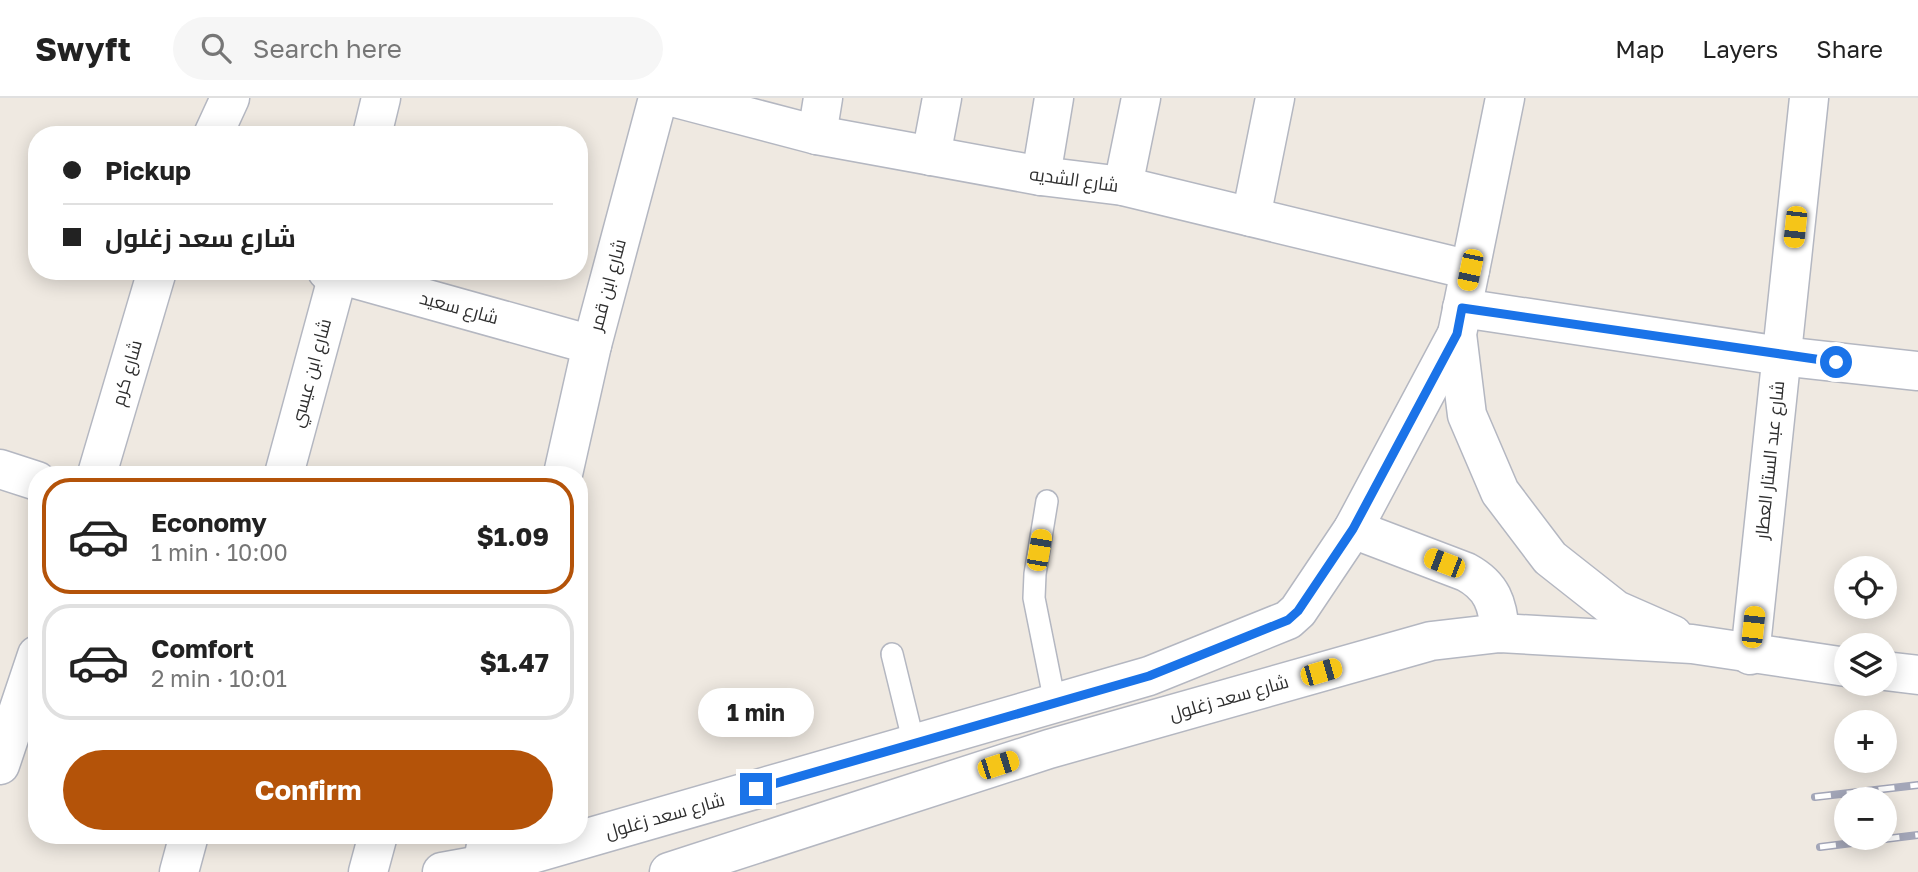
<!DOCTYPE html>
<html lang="en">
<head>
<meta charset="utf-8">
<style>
  :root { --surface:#fff; --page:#f6f6f6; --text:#222; --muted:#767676; --line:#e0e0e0; --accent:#b45309 }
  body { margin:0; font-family:"Golos Text",Cairo,sans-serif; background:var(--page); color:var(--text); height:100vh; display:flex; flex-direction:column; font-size:26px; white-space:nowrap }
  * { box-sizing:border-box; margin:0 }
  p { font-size:23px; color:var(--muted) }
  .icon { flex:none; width:38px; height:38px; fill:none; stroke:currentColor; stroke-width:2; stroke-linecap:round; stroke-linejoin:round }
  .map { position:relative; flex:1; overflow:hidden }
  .panel { position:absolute; left:28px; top:368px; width:560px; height:378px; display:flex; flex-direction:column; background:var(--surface); border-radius:28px; box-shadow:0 4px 18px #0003 }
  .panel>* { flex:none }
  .top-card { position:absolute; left:28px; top:28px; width:560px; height:154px; border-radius:28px; box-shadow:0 4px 18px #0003; display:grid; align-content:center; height:154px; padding:0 35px; background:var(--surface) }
  .buttons { position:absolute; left:1834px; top:458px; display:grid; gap:14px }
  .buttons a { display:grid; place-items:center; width:63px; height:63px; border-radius:50%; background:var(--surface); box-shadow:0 4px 18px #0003; font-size:35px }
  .end { position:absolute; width:32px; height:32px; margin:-16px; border:9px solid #1a73e8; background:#fff; box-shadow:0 0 0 4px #fff }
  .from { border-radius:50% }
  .bubble { position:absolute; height:49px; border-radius:24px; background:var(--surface); box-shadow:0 4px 18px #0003; font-size:23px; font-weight:700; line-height:49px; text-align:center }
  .car { position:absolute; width:21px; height:42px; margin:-21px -10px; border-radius:9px; box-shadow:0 0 5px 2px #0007; background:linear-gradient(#f5c518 24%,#345 0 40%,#f5c518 0 76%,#345 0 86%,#f5c518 0) }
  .top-card b { display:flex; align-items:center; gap:24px; height:66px; font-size:26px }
  .top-card b+b { border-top:2px solid var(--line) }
  .top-card i { width:18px; height:18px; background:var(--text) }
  ul { padding:12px 0 0; list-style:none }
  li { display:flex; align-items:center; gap:21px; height:116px; margin:0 14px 10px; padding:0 21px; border:4px solid var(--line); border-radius:28px }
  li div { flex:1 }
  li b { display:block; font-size:26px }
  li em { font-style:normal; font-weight:700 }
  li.selected { border-color:var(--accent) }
  li>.icon { width:63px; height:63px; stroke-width:1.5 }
  .primary-button { display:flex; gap:14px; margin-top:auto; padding:14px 35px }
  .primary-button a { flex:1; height:80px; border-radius:42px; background:var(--accent); color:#fff; font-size:28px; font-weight:700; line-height:80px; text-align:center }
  header { display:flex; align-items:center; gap:42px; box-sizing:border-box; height:98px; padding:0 35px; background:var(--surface); border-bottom:2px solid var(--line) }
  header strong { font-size:33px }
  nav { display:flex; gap:38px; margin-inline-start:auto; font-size:24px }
  .search { width:490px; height:63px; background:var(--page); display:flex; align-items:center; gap:18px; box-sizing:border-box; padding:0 24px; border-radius:38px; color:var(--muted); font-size:26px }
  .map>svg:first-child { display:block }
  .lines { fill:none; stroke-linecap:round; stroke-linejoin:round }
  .service-casing { stroke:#b4b7c1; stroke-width:24 }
  .minor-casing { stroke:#b4b7c1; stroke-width:41 }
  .secondary-casing { stroke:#b4b7c1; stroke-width:41 }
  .service { stroke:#fff; stroke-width:21 }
  .minor { stroke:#fff; stroke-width:38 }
  .secondary { stroke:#fff; stroke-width:38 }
  .rail-casing { stroke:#a3a6b8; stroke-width:8 }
  .rail { stroke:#fff; stroke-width:5; stroke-dasharray:16; stroke-linecap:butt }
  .route { stroke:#1a73e8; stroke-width:9 }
  .labels { text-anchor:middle; stroke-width:6; stroke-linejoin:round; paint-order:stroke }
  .street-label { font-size:18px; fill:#2e2e2e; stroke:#fff }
</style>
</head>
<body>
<header>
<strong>Swyft</strong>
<div class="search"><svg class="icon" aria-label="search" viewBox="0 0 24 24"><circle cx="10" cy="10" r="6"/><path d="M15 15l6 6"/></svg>Search here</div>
<nav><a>Map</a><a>Layers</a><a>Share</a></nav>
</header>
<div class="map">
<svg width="1918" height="774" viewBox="0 0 1918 774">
  <rect width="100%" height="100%" fill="#efe9e1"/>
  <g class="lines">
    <g class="service-casing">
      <g id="service">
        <polyline points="1047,403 1035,476 1034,500 1055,605"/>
        <polyline points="892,556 914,646"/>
      </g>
    </g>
    <g class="minor-casing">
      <g id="minor">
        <polyline points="676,0 817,37 1041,78 1123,88 1470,172"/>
        <polyline points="213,37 230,0"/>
        <polyline points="372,37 381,0"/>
        <polyline points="817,37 823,0"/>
        <polyline points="931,58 942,0"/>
        <polyline points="1041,78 1054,0"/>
        <polyline points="1123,88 1141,0"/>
        <polyline points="1251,119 1275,0"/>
        <polyline points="327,173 592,247"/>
        <polyline points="1462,210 1781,258 1918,273"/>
        <polyline points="0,371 37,383"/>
        <polyline points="97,376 157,173"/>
        <polyline points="284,376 339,173"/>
        <polyline points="563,376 592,247 658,0"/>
        <polyline points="1750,557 1809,0"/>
        <polyline points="0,667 37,557"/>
        <polyline points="482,768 488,737"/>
        <polyline points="179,774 189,737"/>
        <polyline points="368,774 378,737"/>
      </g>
    </g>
    <g class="secondary-casing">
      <g id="secondary">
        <polyline points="1505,0 1457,236 1467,317 1500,394 1550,460 1616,512 1673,537"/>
        <path d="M1353,431L1466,474C1492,488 1498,506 1500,535"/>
        <polyline points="1885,573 1918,577"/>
        <polyline points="442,774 518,760 1149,578 1288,522 1298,513 1353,431 1457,236"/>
        <polyline points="669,774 1049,651 1431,543 1500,535 1692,546 1846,569"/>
      </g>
    </g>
    <use href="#service" class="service"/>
    <use href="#minor" class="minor"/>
    <use href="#secondary" class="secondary"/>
    <g class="rail-casing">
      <g id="rail">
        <polyline points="1815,699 1918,687"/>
        <polyline points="1820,749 1918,737"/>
      </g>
    </g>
    <use href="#rail" class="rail"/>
  </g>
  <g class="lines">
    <polyline class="route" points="756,691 1149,578 1288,522 1298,513 1353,431 1457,236 1462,210 1836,264"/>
  </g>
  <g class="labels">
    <g class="street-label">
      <text transform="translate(1074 82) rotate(8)" y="6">شارع الشديه</text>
      <text transform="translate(608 187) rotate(-75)" y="6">شارع ابن قمر</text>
      <text transform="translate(459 210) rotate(15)" y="6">شارع سعيد</text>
      <text transform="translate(127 275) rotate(-74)" y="6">شارع كرم</text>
      <text transform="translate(311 275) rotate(-75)" y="6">شارع ابن عيسي</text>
      <text transform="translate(1770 362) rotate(-84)" y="6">شارع عبد الستار العطار</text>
      <text transform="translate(1229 600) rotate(-16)" y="6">شارع سعد زغلول</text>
      <text transform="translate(665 718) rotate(-16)" y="6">شارع سعد زغلول</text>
    </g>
  </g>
</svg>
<div class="buttons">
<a><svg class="icon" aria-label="locate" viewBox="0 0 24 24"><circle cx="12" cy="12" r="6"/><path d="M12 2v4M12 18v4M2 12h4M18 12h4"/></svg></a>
<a><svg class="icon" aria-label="layers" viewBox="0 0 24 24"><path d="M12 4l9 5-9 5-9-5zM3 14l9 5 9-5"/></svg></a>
<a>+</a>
<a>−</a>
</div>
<i class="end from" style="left:1836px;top:264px"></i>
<i class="end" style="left:756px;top:691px"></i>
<div class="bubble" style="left:698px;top:590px;width:116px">1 min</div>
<i class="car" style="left:1795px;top:129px;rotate:186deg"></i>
<i class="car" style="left:1470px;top:172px;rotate:192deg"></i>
<i class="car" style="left:1039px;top:452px;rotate:10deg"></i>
<i class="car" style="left:1444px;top:465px;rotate:291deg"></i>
<i class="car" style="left:1753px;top:529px;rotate:6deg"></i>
<i class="car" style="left:1321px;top:574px;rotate:74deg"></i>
<i class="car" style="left:998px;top:667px;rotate:72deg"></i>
<div class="top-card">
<b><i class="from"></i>Pickup</b>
<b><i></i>شارع سعد زغلول</b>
</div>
<section class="panel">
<ul>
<li class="selected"><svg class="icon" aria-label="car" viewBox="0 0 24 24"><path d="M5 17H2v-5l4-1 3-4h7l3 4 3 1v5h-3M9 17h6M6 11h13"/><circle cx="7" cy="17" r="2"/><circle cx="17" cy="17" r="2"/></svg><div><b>Economy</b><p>1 min · 10:00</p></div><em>$1.09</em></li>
<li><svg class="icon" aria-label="car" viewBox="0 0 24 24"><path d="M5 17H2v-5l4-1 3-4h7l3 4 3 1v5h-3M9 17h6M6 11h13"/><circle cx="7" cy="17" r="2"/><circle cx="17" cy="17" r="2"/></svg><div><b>Comfort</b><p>2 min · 10:01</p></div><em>$1.47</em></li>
</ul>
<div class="primary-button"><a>Confirm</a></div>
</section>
</div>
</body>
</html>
